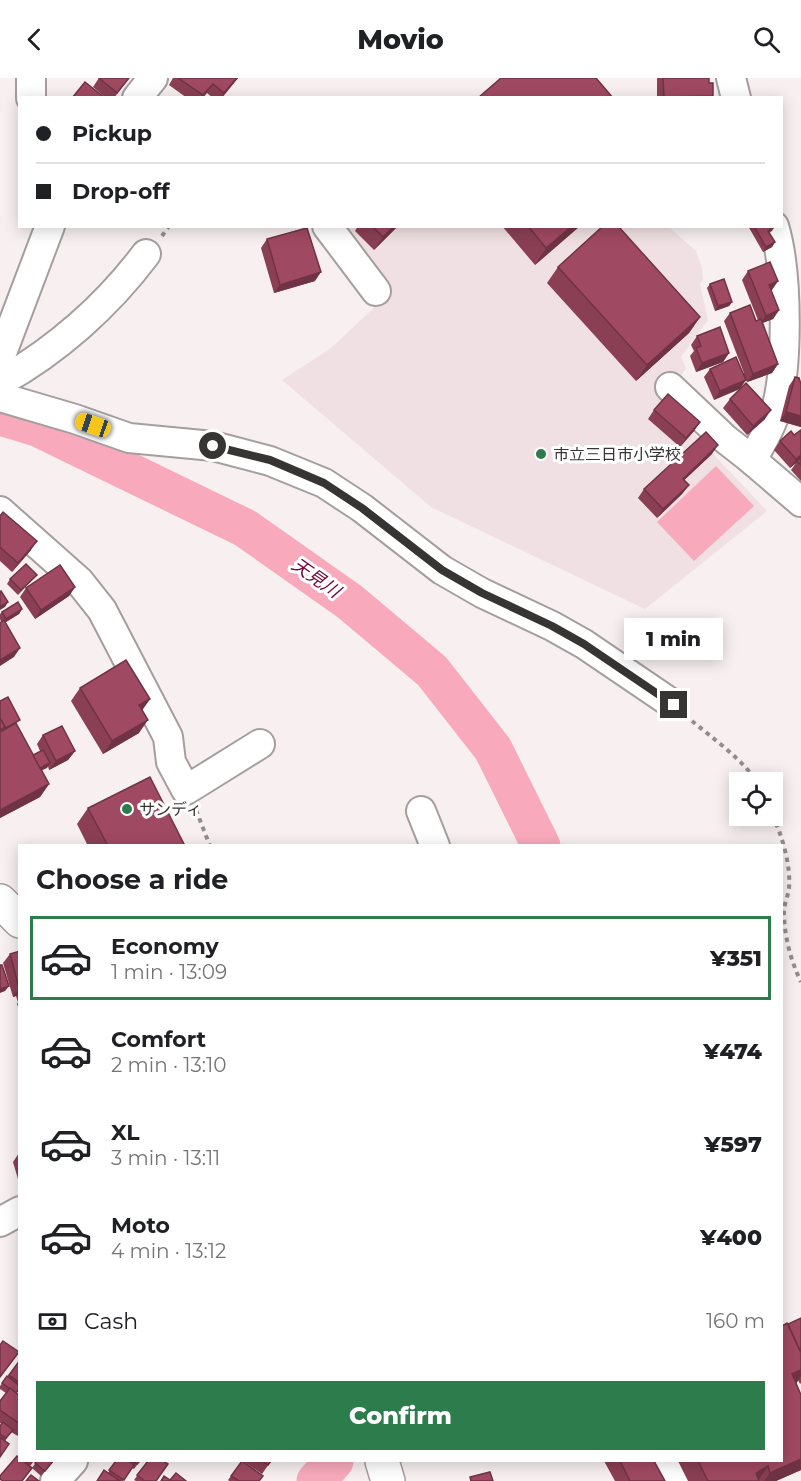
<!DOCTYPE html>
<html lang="en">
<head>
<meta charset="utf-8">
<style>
  :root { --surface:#fff; --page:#f6f6f6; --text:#202124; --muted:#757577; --line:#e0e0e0; --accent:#2d7c4c }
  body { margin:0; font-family:Montserrat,"Noto Sans JP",sans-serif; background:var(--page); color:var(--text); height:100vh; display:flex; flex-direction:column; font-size:22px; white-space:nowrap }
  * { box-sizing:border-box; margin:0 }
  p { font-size:20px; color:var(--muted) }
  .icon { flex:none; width:33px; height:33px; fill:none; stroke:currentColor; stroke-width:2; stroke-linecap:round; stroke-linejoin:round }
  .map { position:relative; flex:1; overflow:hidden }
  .drawer { position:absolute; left:18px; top:766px; width:765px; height:618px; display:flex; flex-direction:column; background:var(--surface); border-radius:0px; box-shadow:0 3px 15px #0003 }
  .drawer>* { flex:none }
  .banner { position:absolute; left:18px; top:18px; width:765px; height:132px; border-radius:0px; box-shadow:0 3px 15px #0003; display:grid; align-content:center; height:132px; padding:0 18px; background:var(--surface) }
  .buttons { position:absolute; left:729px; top:694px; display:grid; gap:12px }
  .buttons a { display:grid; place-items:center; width:54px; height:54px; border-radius:0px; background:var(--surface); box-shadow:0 3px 15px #0003; font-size:30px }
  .end { position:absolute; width:27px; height:27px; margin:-14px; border:8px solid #373434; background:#fff; box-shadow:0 0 0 3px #fff }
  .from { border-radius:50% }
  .bubble { position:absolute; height:42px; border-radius:0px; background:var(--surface); box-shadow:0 3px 15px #0003; font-size:20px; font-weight:800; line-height:42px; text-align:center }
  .car { position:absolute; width:18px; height:36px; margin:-18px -9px; border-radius:8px; box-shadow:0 0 4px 2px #0007; background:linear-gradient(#f5c518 24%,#345 0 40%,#f5c518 0 76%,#345 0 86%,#f5c518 0) }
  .banner b { display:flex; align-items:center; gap:21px; height:57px; font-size:22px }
  .banner b+b { border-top:2px solid var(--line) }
  .banner i { width:15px; height:15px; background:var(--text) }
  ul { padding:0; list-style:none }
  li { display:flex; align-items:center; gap:18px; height:84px; margin:0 12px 9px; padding:0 6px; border:3px solid transparent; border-radius:0px }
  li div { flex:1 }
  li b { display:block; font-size:22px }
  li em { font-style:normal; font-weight:800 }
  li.active { border-color:var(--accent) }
  li>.icon { width:54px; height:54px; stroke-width:1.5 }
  h2 { padding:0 18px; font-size:27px; line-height:72px }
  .pay { display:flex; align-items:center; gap:15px; height:66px; padding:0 18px; font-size:22px }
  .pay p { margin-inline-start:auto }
  .cta { display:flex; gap:12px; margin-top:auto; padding:12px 18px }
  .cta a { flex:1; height:69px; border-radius:0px; background:var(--accent); color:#fff; font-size:24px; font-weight:800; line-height:69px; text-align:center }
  header { display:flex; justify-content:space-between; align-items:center; height:78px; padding:0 18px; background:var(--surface); font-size:27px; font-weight:800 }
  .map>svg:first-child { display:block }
  .built { fill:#f0e0e3 }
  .water { fill:#f8aabc }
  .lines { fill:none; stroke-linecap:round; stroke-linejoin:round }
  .river { stroke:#f8aabc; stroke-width:39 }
  .minor-casing { stroke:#a59e9f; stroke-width:32 }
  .highway-casing { stroke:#a59e9f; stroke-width:36 }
  .path { stroke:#938d8e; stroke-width:4; stroke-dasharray:4.5 4.5; stroke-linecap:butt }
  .minor { stroke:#fff; stroke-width:28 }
  .highway { stroke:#fff; stroke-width:33 }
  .wall { fill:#8a3f54 }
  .shaded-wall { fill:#703345 }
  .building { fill:#a04962; stroke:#703345; stroke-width:1.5 }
  .route { stroke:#373434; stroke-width:8 }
  .poi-dot { fill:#2d7c4c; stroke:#fff; stroke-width:2 }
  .labels { text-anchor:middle; stroke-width:6; stroke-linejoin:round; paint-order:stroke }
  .poi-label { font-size:16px; fill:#373434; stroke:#fff; text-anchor:start }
  .water-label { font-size:18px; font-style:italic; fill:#770036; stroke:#fff }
</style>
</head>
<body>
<header><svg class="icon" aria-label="back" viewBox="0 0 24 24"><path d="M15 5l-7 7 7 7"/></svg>Movio<svg class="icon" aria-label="search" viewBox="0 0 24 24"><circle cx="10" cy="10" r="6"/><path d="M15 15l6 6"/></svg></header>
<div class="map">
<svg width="801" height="1403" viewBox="0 0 801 1403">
  <rect width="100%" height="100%" fill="#f7eff0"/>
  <polygon class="built" points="339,149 669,149 696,173 702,190 703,201 700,207 708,242 681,279 686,290 664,324 767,433 645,531 431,429 282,302 331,270 378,226"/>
  <polygon class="water" points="716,388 754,428 694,483 657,444"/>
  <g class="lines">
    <g class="river">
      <polyline points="0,338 37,349 245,450 350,524 432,593 493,671 541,768"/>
      <polyline points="316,1403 334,1383"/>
    </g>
    <g class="minor-casing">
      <g id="minor">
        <polyline points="31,0 31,20"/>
        <polyline points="731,0 736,20"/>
        <polyline points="137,20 153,0"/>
        <polyline points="327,148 376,213"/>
        <path d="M774,148C788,194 789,296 773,341C768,355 759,369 752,382L801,424"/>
        <polyline points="0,280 50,148"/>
        <path d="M0,304C56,273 107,228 146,176"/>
        <polyline points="670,309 724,360 752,382"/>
        <polyline points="0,319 75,341 129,360 213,368 270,383 324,405 362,430 442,492 482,515 552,548 584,566 674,627"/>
        <polyline points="0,433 79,503 102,532 168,659 171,684 186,712 260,666"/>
        <polyline points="421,733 435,768"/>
        <polyline points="0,1144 20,1133"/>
        <polyline points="667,1383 677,1403"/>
        <polyline points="55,1403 73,1383"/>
      </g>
    </g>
    <g class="highway-casing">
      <g id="highway">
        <polyline points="0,823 20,843"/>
        <polyline points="382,1383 388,1403"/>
      </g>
    </g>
    <g class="path">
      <polyline points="162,158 169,148"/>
      <path d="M692,643C710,658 747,685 757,705"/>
      <polyline points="196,732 210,768"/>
      <path d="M772,737C782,756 791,788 789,810C788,819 783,828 784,837C785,861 791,883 801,904"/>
    </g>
    <use href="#minor" class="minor"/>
    <use href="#highway" class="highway"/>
  </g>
  <g class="wall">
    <polygon points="99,0 129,0 114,20 106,20 93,9"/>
    <polygon points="173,0 238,0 222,20 213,20 207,15 203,20 187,20 169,7"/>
    <polygon points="657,0 709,0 709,5 713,18 712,20 657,20"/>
    <polygon points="358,148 398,148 374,172 355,153"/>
    <polygon points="502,148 580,148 535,187"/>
    <polygon points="748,148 775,148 772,153 769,155 775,164 772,169 763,174"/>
    <polygon points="267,161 315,203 274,215 261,170"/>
    <polygon points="558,189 700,239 689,255 636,303 547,205"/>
    <polygon points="748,193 778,203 771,212 779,232 773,241 762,245 778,286 772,295 747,304 746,302 714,322 704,299 710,291 744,295 724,243 730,235 756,243 758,242 742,202"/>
    <polygon points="710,206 732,224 729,228 715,233 707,210"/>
    <polygon points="697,258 729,275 723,284 696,294 690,278 694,273 691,267"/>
    <polygon points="795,299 801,306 801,349 780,343 789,308"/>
    <polygon points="730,321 765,341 747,357 723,330"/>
    <polygon points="654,332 700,344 694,353 680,369 648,341"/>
    <polygon points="801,352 801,403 791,392 796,385 790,390 774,372 780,363 794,357"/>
    <polygon points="712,376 684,402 689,407 682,416 657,440 638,420 644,411"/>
    <polygon points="0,438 31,472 12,494 0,483"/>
    <polygon points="37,497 18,517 7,506 10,501"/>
    <polygon points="75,509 69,518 35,541 20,519 26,510"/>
    <polygon points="22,531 19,536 5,544 14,579 0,541 0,536 2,534"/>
    <polygon points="80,610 150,621 142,632 139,655 103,676 71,623"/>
    <polygon points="0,623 17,647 33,677 40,673 37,666 43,657 75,673 68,682 49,692 48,688 41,692 49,706 40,719 0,740"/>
    <polygon points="88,730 185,768 88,768 77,746"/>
    <polygon points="20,873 20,935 17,926 18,924 16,918 13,919 3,885 10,876"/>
    <polygon points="19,1075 20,1101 18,1101 13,1084"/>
    <polygon points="801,1240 801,1305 800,1306 798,1302 796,1306 801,1317 801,1392 776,1403 688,1403 678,1383 782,1383 782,1248 787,1245 788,1246"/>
    <polygon points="20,1282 20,1312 16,1315 20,1318 20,1356 18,1358 11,1354 5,1363 0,1379 0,1348 2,1346 0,1345 0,1323 6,1315 0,1311 0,1308"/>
    <polygon points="23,1383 34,1383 30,1388"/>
    <polygon points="37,1383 54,1383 41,1398 32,1390"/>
    <polygon points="116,1383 140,1383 134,1391 132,1390 123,1403 97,1403 108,1395"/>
    <polygon points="148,1383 156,1403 136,1403 134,1402"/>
    <polygon points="242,1383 259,1403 229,1403 228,1402"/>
    <polygon points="243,1383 271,1383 262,1396"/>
    <polygon points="604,1383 654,1383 665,1403 615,1403"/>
  </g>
  <g class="shaded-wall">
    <polygon points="237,0 238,0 221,20 224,15"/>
    <polygon points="713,18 712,20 663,20 664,19"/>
    <polygon points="394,148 398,148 374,172 383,159"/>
    <polygon points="572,148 580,148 535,187 546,170"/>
    <polygon points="775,164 772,169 763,174 766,169"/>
    <polygon points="321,194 315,203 274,215 280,207"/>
    <polygon points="778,203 772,212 763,216 769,207"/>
    <polygon points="732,224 729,228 715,233 718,228"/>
    <polygon points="779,232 773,241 760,246 766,238"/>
    <polygon points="700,239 689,255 636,303 647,287"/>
    <polygon points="729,275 723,284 696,294 702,285"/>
    <polygon points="778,286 772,295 747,304 753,296"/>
    <polygon points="746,302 740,311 714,322 720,313"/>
    <polygon points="771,332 765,341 747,357 753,348"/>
    <polygon points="786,334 801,338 801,349 780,343"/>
    <polygon points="700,344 694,353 680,369 686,360"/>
    <polygon points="718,367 712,376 677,409 683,401"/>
    <polygon points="801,377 801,381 790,390 796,381"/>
    <polygon points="689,407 682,416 657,440 663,431"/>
    <polygon points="37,463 31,472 12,494 18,485"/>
    <polygon points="75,509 69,518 35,541 41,532"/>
    <polygon points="8,524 5,529 0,532 0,529"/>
    <polygon points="22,531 19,536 3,546 6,541"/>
    <polygon points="20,570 14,579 0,588 0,582"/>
    <polygon points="150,621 141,634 139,627"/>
    <polygon points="148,642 139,655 103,676 112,663"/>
    <polygon points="75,673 68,682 49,692 56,683"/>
    <polygon points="50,685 47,690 36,695 39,690"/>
    <polygon points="49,706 40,719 0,740 0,732"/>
    <polygon points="9,908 5,913 0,915 0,911"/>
    <polygon points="19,910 20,916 19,914 16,918 13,919"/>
    <polygon points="801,1292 801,1298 796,1306 792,1296"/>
    <polygon points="801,1381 801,1392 776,1403 764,1403 770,1395"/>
    <polygon points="768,1388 758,1403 756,1395"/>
  </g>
  <g class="building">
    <polygon points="99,0 129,0 117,15"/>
    <polygon points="178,0 237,0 224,15 213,6 203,17"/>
    <polygon points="501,0 596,0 613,20 478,20"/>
    <polygon points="663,0 709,0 709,5 713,5 713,18 664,19"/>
    <polygon points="85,4 105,20 72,20"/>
    <polygon points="372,148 394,148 383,159"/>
    <polygon points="528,148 572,148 546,170"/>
    <polygon points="603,148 618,148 700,239 647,287 558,189"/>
    <polygon points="754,148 775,148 768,153 775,164 766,169"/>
    <polygon points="307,150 321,194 280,207 267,161"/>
    <polygon points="770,184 778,203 769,207 779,232 766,238 748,193"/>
    <polygon points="724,201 732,224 718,228 710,206"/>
    <polygon points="750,227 756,243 761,241 778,286 753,296 730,235"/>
    <polygon points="720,249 729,275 702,285 696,270 701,268 697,258"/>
    <polygon points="736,279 746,302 720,313 710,291"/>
    <polygon points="795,299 799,300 801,306 801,338 786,334"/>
    <polygon points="746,305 771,332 753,348 730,321"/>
    <polygon points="668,316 700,344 686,360 654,332"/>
    <polygon points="801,352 801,377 796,381 780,363 791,353 794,357"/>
    <polygon points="706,354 718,367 683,401 689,407 663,431 644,411"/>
    <polygon points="801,380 801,387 797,383"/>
    <polygon points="3,434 37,463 18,485 0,469 0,438"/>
    <polygon points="26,486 37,497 21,512 10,501"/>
    <polygon points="60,487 75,509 41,532 26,510"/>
    <polygon points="1,513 8,524 0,529 0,514"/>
    <polygon points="18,524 22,531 6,541 2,534"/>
    <polygon points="4,542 20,570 0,582 0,545"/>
    <polygon points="126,582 150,621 139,627 148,642 112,663 80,610"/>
    <polygon points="8,619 20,642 4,651 5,649 0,640 0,623"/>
    <polygon points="0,640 5,649 0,652"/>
    <polygon points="16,645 49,706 0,732 0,654"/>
    <polygon points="62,648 75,673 56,683 43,657"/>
    <polygon points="43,672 50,685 40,690 33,677"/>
    <polygon points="150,699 185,768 108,768 88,730"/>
    <polygon points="20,873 20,910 19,910 10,876"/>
    <polygon points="0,887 2,887 9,908 0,911"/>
    <polygon points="801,1240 801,1275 788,1246"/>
    <polygon points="787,1245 801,1275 801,1292 792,1296 801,1317 801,1381 770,1395 768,1388 756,1395 759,1403 708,1403 698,1383 782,1383 782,1248"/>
    <polygon points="3,1263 19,1274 0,1299 0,1267"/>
    <polygon points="20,1282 20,1305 9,1297"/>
    <polygon points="7,1298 20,1308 20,1310 16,1315 2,1305"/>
    <polygon points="10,1310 20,1318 20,1346 0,1332 0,1323"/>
    <polygon points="3,1344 13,1352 6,1360 0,1356 0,1348"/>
    <polygon points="0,1359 9,1366 0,1379"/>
    <polygon points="17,1378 20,1380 20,1383 23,1383 32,1390 22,1403 3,1403 0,1401 0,1398"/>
    <polygon points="37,1383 53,1383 45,1393 35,1385"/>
    <polygon points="116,1383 128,1383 134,1387 124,1402 109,1392"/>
    <polygon points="132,1383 140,1383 137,1386"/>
    <polygon points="148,1383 163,1383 168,1386 156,1403 145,1403 137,1397"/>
    <polygon points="242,1383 263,1398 259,1403 239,1403 231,1398"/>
    <polygon points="262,1383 271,1383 268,1387"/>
    <polygon points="620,1383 654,1383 665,1403 630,1403"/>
    <polygon points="104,1392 120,1403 97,1403"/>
    <polygon points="490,1394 493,1403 471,1403 470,1399"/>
    <polygon points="176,1395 186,1403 161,1403 164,1398 170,1402"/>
    <polygon points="31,1397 39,1403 26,1403"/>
  </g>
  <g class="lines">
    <polyline class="route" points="213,368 270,382 324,405 362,430 442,492 482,515 552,548 584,566 674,627"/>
  </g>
  <g class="poi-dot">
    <circle cx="541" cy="376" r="6"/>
    <circle cx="127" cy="731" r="6"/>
  </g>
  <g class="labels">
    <g class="poi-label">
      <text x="553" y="382">市立三日市小学校</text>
      <text x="139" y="737">サンディ</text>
    </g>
    <g class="water-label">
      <text transform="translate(316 500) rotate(35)" y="6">天見川</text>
    </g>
  </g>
</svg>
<div class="buttons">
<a><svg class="icon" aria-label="locate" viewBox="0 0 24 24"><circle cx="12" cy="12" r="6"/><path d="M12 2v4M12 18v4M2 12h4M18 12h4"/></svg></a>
</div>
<i class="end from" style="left:213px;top:368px"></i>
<i class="end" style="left:674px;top:627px"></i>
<div class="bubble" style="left:624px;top:540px;width:99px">1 min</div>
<i class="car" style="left:93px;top:347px;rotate:289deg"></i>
<div class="banner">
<b><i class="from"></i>Pickup</b>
<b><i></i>Drop-off</b>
</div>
<section class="drawer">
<h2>Choose a ride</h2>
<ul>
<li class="active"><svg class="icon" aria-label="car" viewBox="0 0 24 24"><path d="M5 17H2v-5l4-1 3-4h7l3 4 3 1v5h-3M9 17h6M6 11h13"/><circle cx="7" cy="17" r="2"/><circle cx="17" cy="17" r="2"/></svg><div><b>Economy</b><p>1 min · 13:09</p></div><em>¥351</em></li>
<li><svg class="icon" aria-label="car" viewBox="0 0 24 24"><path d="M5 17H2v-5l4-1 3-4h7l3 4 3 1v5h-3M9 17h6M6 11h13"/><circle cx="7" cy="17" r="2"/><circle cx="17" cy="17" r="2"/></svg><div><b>Comfort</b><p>2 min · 13:10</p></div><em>¥474</em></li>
<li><svg class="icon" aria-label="car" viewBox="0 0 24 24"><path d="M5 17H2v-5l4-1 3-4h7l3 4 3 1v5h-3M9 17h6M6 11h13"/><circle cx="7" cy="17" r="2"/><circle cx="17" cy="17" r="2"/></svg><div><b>XL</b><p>3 min · 13:11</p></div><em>¥597</em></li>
<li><svg class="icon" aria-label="car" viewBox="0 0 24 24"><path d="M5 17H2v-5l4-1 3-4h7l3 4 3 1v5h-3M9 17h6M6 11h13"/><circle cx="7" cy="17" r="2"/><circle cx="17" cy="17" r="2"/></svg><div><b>Moto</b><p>4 min · 13:12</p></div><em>¥400</em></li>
</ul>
<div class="pay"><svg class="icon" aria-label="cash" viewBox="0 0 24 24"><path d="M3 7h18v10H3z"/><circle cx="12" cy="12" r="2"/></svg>Cash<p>160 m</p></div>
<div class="cta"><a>Confirm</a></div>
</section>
</div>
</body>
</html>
